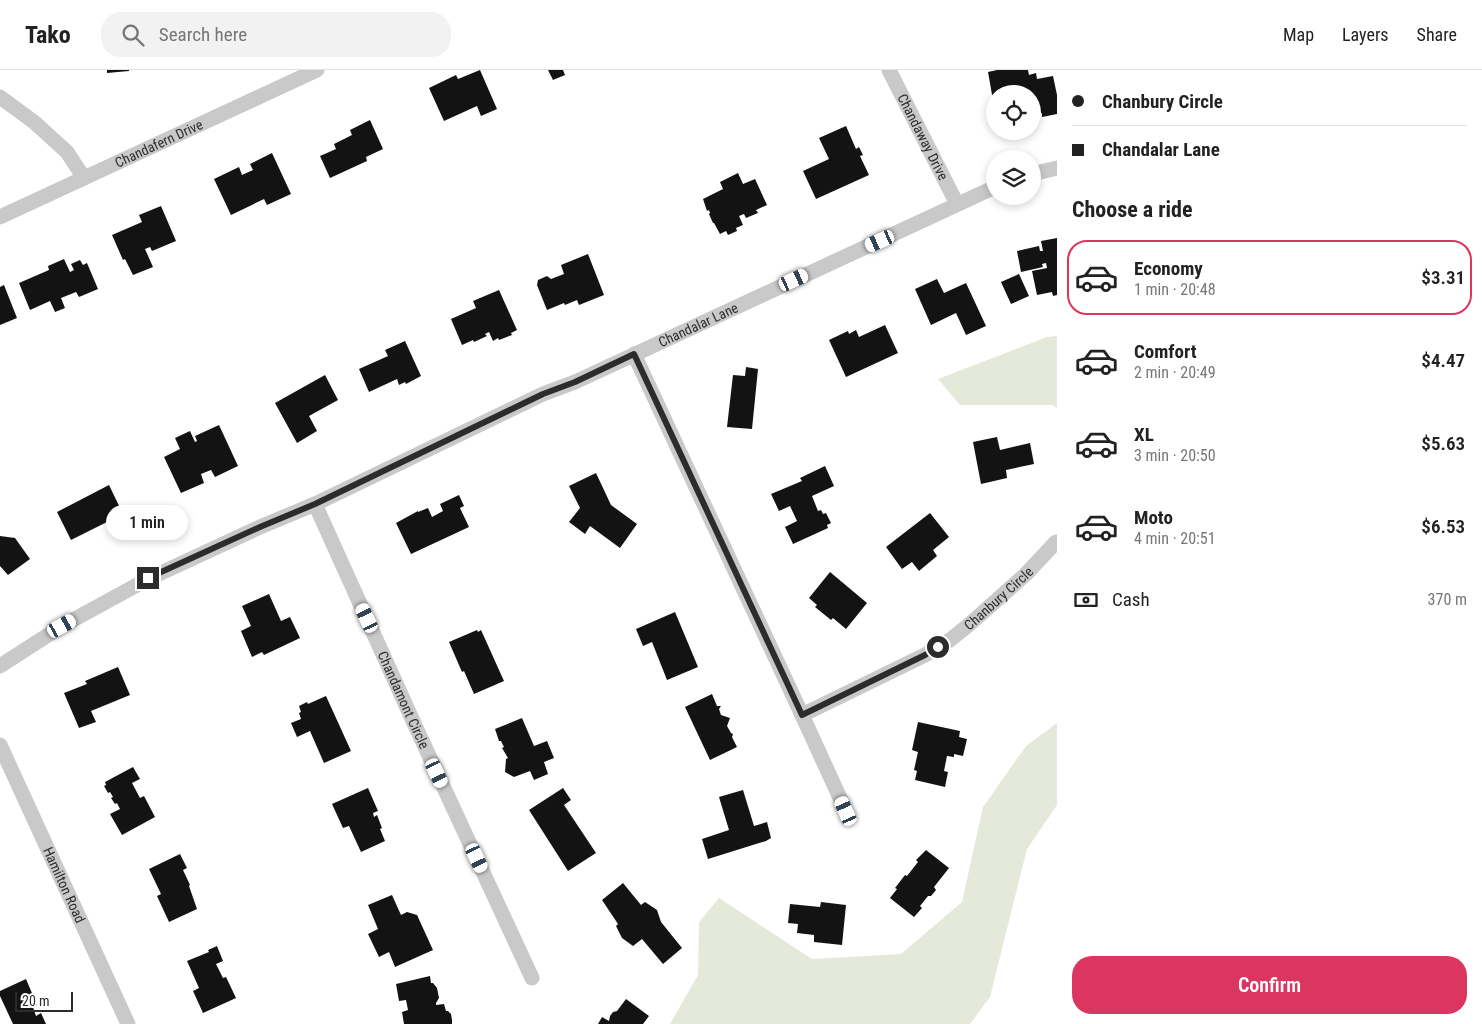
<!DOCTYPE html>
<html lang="en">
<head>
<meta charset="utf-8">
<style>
  :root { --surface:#fff; --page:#f2f2f2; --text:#222; --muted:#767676; --line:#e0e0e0; --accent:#db3660 }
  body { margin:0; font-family:"Roboto Condensed",sans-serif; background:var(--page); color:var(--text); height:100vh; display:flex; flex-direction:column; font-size:19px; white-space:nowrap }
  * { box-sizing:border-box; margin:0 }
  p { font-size:16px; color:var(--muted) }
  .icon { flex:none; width:28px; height:28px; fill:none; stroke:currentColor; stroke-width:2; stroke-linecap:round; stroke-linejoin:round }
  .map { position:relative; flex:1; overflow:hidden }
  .panel { display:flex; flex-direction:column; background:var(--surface); width:425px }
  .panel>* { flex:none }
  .hud { display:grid; align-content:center; height:110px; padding:0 15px; background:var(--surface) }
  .tools { position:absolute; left:986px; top:15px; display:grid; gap:10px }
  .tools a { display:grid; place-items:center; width:55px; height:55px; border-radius:50%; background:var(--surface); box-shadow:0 2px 8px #0003; font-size:25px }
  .scale { position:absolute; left:15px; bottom:12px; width:58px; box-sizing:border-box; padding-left:5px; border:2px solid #2c2c2c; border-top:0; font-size:14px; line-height:18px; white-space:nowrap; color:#2c2c2c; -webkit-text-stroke:4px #fff; paint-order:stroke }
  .end { position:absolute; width:22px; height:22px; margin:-11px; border:6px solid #2c2c2c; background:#fff; box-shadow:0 0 0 2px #fff }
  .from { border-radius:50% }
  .bubble { position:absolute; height:35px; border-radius:18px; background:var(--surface); box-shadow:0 2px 8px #0003; font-size:16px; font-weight:600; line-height:35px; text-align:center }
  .car { position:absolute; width:15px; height:30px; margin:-15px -8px; border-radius:6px; box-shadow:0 0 4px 1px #0007; background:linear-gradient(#fff 24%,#345 0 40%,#fff 0 76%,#345 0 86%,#fff 0) }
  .hud b { display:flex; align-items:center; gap:18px; height:48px; font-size:19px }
  .hud b+b { border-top:1px solid var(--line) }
  .hud i { width:12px; height:12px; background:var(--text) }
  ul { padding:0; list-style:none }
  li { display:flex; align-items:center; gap:15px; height:75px; margin:0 10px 8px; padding:0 5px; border:2px solid transparent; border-radius:20px }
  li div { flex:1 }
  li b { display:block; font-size:19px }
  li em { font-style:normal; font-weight:600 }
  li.selected { border-color:var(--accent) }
  li>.icon { width:45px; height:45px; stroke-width:1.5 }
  h2 { padding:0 15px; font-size:22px; line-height:60px }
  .pay { display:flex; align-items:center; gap:12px; height:55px; padding:0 15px; font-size:19px }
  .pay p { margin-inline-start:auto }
  .cta { display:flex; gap:10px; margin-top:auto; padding:10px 15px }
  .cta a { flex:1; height:58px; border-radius:20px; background:var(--accent); color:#fff; font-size:20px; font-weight:600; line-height:58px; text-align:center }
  header { display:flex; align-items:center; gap:30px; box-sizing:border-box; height:70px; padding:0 25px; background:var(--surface); border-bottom:1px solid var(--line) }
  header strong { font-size:24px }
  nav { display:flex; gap:28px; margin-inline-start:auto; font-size:18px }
  .search { width:350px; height:45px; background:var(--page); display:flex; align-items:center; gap:12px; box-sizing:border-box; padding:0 18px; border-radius:20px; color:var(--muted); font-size:19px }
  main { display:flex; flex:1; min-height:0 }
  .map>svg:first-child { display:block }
  .green { fill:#e5e9d9 }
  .building { fill:#131313 }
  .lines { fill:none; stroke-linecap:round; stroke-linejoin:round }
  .street { stroke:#c9c9c9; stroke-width:15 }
  .route { stroke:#2c2c2c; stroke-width:6 }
  .labels { text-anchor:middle; stroke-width:5; stroke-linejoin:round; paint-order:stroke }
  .street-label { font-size:14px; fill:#2c2c2c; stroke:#fff }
</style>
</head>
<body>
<header>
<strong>Tako</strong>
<div class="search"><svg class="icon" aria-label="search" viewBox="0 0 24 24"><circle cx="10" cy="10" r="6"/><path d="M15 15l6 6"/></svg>Search here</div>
<nav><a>Map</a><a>Layers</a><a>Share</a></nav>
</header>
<main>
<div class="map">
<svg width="1057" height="954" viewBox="0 0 1057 954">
  <rect width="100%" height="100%" fill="#fff"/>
  <g class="green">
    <polygon points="1057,266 1057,338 1052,335 960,335 938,309 1047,267"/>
    <polygon points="1057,653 1057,735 1027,779 990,927 970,954 670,954 698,905 699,852 719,828 812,889 901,884 962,832 983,737 1026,676"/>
  </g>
  <g class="building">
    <polygon points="107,0 129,0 129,1 107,3"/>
    <polygon points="480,0 497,39 481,46 477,36 444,51 429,18 456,5 458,9"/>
    <polygon points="548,0 563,0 565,5 553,10"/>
    <polygon points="997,0 1028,0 1029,5 1036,3 1037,9 1053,6 1057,25 1057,44 1042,47 1042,43 1035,45 1032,36 1032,24 995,24 994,36 988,2"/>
    <polygon points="370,50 383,79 366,87 367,91 330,108 320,86 336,79 334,74 352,65 350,60"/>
    <polygon points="846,56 856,79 859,77 863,85 860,86 869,105 816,129 803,101 829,89 819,68"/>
    <polygon points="272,83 291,124 267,135 264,129 231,145 214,109 239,97 242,105 253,100 250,94"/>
    <polygon points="738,103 743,114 755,109 767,135 756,140 758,143 746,148 744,144 739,146 743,155 736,158 737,161 728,165 726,161 720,164 714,153 713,153 709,144 710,143 709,140 707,141 703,129 723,119 720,112"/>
    <polygon points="161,136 176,171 152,181 150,177 145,179 153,197 133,205 125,189 123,190 112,165 142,152 139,145"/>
    <polygon points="1057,168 1057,225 1053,226 1052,222 1037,225 1032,201 1047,198 1046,193 1042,194 1043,197 1021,202 1017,181 1039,176 1040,181 1043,181 1041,171"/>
    <polygon points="588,184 604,225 579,235 577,230 565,235 564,233 547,240 537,215 538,210 547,206 551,209 564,204 561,195"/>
    <polygon points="64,189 70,202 74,200 71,194 80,190 83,195 87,193 98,219 79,227 76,222 61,228 65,238 55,242 50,231 30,240 19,213 49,200 48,196"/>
    <polygon points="1019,204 1029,226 1011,234 1001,212"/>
    <polygon points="937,209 944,223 966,213 986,256 966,265 956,243 931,255 915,219"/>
    <polygon points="4,215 17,248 0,255 0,217"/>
    <polygon points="499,220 517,260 511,263 512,265 499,270 498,268 493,271 489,262 485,264 487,266 474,272 473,270 462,275 451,249 476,238 473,231"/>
    <polygon points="885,255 898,283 846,307 829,270 848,261 849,264 856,260 859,267"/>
    <polygon points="405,271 421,306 406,314 405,312 399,315 397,309 369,322 359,299 388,286 385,280"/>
    <polygon points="746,297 758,299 752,359 727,357 733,305 745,306"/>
    <polygon points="325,305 338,330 309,346 317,361 297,373 275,333"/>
    <polygon points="219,355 238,396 215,407 211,400 201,404 204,413 181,423 164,387 180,379 175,368 190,361 195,372 197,371 195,366"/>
    <polygon points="997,367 1000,380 1030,373 1034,394 1006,400 1007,408 981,414 973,372"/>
    <polygon points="825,396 834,416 812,426 818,441 821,440 823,444 826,443 831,453 827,455 828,458 793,474 785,457 797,451 790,436 779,441 771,424 802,411 800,408"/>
    <polygon points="596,403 611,435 637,454 620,478 590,456 585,464 569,452 580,438 569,416"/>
    <polygon points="109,415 123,444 71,470 57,442"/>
    <polygon points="459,425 464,436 460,438 469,457 411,484 396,453 418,441 418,442 428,438 432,447 443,441 440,434"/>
    <polygon points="930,443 949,467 933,480 937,486 919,501 912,492 902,499 886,477"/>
    <polygon points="0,466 15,468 30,489 8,505 0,496"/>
    <polygon points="830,502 867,533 846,559 833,548 831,550 815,537 817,535 809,528"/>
    <polygon points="269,524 281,551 290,547 300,568 264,585 262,582 252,587 241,561 251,556 242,536"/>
    <polygon points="675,542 698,597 667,610 652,572 643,576 636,559"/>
    <polygon points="477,560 478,562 481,560 504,611 474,624 464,601 462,602 449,572"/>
    <polygon points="118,597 130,625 91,641 96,652 79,658 64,623 87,614 85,611"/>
    <polygon points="712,624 717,636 721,636 719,639 721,645 730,648 727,656 731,663 733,664 732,667 737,677 710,690 685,637"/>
    <polygon points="326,626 351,681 324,693 310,661 297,667 291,653 301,649 299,643 301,642 299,636 307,632 308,634"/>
    <polygon points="522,648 534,676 547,671 554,688 544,692 548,704 534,710 530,701 514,707 505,702 506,689 508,688 502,678 504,677 501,671 499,671 495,659"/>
    <polygon points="918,652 960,661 959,667 967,669 963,686 954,684 954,687 947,686 944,701 948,702 945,717 915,710 917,701 914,700 918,682 912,680"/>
    <polygon points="133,697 140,709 132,713 140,728 144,726 155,747 122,765 110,744 120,739 117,733 115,734 111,728 113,727 110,722 108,723 104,716 106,715 105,712"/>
    <polygon points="368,718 378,741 373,743 374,747 377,745 382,758 380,759 385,771 361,782 349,756 343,758 332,734"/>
    <polygon points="563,718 571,730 564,735 596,783 568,801 529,740"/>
    <polygon points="743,720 754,756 767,752 771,768 766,771 708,789 702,769 729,760 719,727"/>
    <polygon points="926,780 949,798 934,817 936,820 931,826 928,826 920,836 922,838 914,847 890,828 897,819 895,818 905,805 907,806 918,792 916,790"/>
    <polygon points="180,784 187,798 183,800 190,815 189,816 197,839 169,852 157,826 161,824 149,799"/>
    <polygon points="623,813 641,835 645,832 657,840 661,852 682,878 663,894 642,869 633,876 622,868 616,856 618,854 602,830"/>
    <polygon points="392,825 401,845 407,842 417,845 433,880 395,897 389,882 379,887 368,864 378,859 368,835"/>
    <polygon points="821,832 846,835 842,875 814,872 814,865 797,863 798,854 788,853 790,834 820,837"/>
    <polygon points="217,876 223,891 216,894 223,908 226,907 236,928 203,943 193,921 199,918 187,891 209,882 208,880"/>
    <polygon points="430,906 431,913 433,913 437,918 439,928 436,933 436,935 444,934 446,941 448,941 451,944 452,950 452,954 404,954 402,942 408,940 406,930 399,931 396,914"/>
    <polygon points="26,909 37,935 33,937 36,946 41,943 46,954 13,954 0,926 0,921"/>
    <polygon points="626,929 649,946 643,954 598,954 602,947 609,951 610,946 613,942 617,941"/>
  </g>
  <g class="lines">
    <g class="street">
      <path id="s1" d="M889,0L957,134"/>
      <polyline points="0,27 34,52 67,82 84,108"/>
      <polyline points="1032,104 1057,98"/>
      <path id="s2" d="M0,147L317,0"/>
      <polyline points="634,284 802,645 846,741"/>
      <path id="s3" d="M315,434L413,651L532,908"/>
      <path id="s4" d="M0,596L62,556L148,509L260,457L315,434L543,324L575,312L995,117"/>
      <path id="s5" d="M802,645L925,585L950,570L971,553L1026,504L1056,472"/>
      <path id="s6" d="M0,675L128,954"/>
    </g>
  </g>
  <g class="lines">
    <polyline class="route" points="148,508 260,457 315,434 543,324 575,312 634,284 802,645 925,585 938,577"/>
  </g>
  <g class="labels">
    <g class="street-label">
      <text dy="5" stroke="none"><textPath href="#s1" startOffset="75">Chandaway Drive</textPath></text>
      <text dy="5" stroke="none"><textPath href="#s2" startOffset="175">Chandafern Drive</textPath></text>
      <text dy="5" stroke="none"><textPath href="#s4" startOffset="778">Chandalar Lane</textPath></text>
      <text dy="5" stroke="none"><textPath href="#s5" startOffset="230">Chanbury Circle</textPath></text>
      <text dy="5" stroke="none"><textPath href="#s3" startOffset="215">Chandamont Circle</textPath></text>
      <text dy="5" stroke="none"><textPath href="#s6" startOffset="154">Hamilton Road</textPath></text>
    </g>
  </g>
</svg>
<div class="tools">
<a><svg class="icon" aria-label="locate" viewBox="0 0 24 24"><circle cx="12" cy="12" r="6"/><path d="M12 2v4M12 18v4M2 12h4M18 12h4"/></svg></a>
<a><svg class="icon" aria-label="layers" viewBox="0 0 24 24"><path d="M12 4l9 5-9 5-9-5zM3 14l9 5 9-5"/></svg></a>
</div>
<div class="scale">20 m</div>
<i class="end from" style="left:938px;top:577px"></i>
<i class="end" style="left:148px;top:508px"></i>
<div class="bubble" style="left:106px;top:435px;width:82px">1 min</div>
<i class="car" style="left:880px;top:171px;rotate:246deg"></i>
<i class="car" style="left:794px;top:210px;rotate:65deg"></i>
<i class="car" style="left:367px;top:548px;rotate:335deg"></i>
<i class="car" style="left:62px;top:556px;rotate:61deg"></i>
<i class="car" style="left:437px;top:703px;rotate:155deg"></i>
<i class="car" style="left:846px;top:741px;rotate:336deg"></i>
<i class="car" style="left:477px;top:788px;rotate:155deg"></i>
</div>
<section class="panel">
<div class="hud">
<b><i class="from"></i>Chanbury Circle</b>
<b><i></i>Chandalar Lane</b>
</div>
<h2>Choose a ride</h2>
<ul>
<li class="selected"><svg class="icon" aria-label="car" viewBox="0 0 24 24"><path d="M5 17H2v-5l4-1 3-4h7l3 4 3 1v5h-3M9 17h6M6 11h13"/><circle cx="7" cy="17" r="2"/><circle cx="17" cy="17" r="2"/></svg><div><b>Economy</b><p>1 min · 20:48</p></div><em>$3.31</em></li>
<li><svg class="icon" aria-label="car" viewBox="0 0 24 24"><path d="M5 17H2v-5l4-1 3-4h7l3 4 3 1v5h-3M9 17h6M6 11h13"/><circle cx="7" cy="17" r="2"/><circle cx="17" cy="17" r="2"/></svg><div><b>Comfort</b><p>2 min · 20:49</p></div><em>$4.47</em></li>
<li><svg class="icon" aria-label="car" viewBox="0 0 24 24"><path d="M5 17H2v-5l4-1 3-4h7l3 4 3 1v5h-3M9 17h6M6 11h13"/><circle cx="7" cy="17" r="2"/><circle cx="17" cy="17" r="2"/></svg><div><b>XL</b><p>3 min · 20:50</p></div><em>$5.63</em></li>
<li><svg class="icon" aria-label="car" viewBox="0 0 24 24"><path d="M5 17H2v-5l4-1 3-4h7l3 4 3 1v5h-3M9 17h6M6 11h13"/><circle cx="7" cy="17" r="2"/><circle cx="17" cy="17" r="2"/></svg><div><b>Moto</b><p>4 min · 20:51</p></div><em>$6.53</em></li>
</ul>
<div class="pay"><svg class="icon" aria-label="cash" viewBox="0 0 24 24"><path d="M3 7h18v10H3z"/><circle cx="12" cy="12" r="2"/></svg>Cash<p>370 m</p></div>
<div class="cta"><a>Confirm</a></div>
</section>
</main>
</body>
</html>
